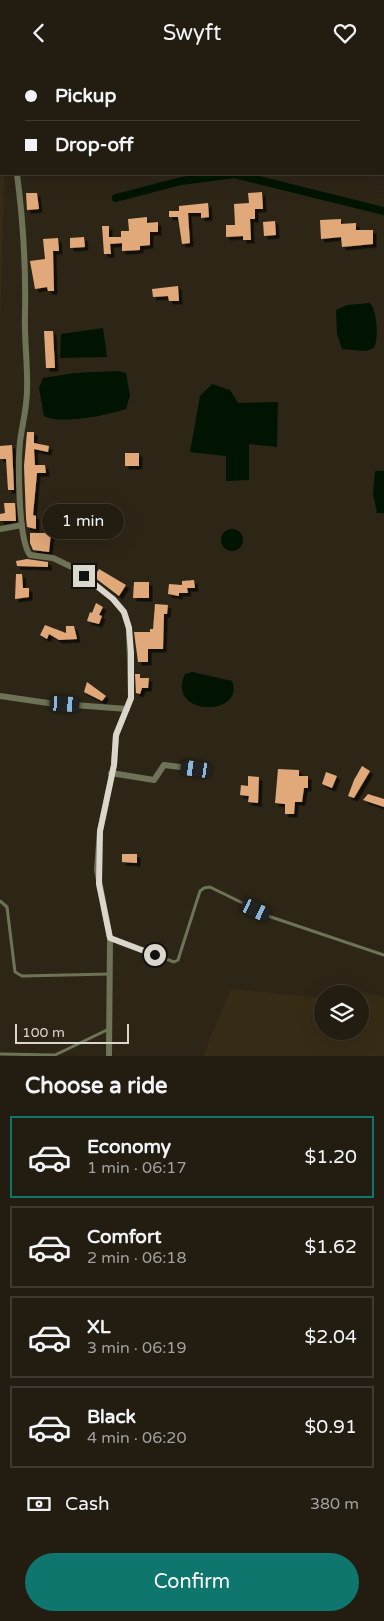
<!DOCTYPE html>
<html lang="en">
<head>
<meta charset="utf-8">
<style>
  :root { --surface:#221c11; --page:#2e291f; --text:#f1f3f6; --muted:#a2a19f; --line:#3f3a31; --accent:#0f766e }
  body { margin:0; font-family:"Varela Round",sans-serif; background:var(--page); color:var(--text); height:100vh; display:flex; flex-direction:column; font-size:19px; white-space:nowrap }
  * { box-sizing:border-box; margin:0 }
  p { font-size:16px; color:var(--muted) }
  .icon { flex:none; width:28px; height:28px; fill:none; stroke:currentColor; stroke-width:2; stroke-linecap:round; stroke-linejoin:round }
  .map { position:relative; height:991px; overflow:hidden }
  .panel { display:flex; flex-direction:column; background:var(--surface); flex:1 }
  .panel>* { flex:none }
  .hud { position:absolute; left:0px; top:0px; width:385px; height:110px; box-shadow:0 5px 20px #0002,0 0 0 1px var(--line); display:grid; align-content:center; height:110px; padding:0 25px; background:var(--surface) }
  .buttons { position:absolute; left:314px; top:920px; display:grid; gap:10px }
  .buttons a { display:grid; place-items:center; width:55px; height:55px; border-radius:50%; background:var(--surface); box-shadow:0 5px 20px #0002,0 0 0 1px var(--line); font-size:25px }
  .scale { position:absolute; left:15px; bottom:12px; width:114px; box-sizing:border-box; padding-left:5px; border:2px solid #dbd6cc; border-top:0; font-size:14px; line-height:18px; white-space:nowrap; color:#dbd6cc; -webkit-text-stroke:4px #2d2617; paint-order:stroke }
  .end { position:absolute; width:22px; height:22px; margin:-11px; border:6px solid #dbd6cc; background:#111; box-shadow:0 0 0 2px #111 }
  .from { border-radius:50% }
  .bubble { position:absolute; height:35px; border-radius:18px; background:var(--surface); box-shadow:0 5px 20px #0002,0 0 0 1px var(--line); font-size:16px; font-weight:600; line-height:35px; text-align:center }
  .car { position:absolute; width:15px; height:30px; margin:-15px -8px; border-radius:6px; box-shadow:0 0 4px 1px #0007; background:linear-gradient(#222 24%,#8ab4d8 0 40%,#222 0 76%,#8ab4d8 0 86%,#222 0) }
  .hud b { display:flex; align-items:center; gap:18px; height:48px; font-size:19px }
  .hud b+b { border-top:1px solid var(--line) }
  .hud i { width:12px; height:12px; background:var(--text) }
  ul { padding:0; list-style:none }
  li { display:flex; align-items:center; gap:15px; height:82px; margin:0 10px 8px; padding:0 15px; border:2px solid var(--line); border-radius:0px }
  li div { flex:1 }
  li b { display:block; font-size:19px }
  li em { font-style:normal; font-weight:600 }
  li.current { border-color:var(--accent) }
  li>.icon { width:45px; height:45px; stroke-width:1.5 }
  h2 { padding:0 25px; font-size:22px; line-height:60px }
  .pay { display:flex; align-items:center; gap:12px; height:55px; padding:0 25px; font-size:19px }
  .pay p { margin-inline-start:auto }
  .button { display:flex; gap:10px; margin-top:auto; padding:10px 25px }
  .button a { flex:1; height:58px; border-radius:30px; background:var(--accent); color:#fff; font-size:20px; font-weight:600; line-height:58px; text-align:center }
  header { display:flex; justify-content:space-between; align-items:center; height:65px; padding:0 25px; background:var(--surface); font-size:22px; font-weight:600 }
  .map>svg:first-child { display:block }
  .built { fill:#362c16 }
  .water { fill:#001401 }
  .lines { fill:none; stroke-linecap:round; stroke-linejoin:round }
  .canal { stroke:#001401; stroke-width:8 }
  .building { fill:#e1a87a; filter:url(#shadow) }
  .lane { stroke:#6e7358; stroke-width:3 }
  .street { stroke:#6e7358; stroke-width:6 }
  .route { stroke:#dbd6cc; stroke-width:6 }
</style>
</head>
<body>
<header><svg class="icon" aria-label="back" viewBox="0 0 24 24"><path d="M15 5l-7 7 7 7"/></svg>Swyft<svg class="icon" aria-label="heart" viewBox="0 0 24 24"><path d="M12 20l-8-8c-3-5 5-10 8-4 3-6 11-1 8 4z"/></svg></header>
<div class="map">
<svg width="384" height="991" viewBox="0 0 384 991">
  <defs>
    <filter id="shadow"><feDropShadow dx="3.5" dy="3.5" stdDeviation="0" flood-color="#0009"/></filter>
  </defs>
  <rect width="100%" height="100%" fill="#2d2617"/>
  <g class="built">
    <polygon points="0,92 1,109 4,109 0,265"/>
    <polygon points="231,924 322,933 322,966 360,966 358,929 369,928 384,932 384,991 203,991"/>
  </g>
  <g class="water">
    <path d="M370,238C377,246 379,274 374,283L366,286L342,284L337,269L336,245L347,240Z"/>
    <polygon points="103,263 107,292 60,293 61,269"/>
    <path d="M117,306L126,308L130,331L126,344C107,350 62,360 44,351L39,323L43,313L74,308Z"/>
    <polygon points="212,319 230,325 238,338 278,337 277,382 249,379 249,415 226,416 226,391 190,387 200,331"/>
    <polygon points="375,406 384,406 384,448 377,448 373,429"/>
    <circle cx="232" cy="475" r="11"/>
    <path d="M192,607L232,616C246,652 165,652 185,609Z"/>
  </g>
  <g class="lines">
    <polyline class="canal" points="116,133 181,116 234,109 384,146"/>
  </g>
  <g class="building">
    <polygon points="262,127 263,144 255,144 255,154 250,154 251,175 243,175 243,171 226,172 226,160 235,160 234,139 249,138 248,128"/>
    <polygon points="26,128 37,128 39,144 27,145"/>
    <polygon points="208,138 209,152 201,153 201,148 188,148 190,178 182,179 178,152 169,152 169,146 179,146 179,141"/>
    <polygon points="147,152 147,158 158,157 158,167 150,167 150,180 140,181 140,185 122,186 122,178 110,179 111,189 104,189 102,161 109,161 109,172 121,172 121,166 129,166 128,154"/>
    <polygon points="341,154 341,159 356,158 356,165 373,165 373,179 342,182 341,172 321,174 320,155"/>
    <polygon points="275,156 276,170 264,171 263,157"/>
    <polygon points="84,172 85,182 70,183 70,173"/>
    <polygon points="58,173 59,186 53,186 54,226 48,226 47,222 35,224 30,196 45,194 43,174"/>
    <polygon points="178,221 179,236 169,236 168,231 153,232 152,224"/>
    <polygon points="44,266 53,266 55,303 46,303"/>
    <polygon points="27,367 34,367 34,378 49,381 48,387 34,384 35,400 45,400 46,408 37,408 33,450 36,451 36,464 27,462 26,453 24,401"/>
    <polygon points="12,380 14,425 8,425 6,394 0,394 0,381"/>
    <rect x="125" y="388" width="14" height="13"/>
    <polygon points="4,438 15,438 16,456 0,456 0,449 5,448"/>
    <polygon points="30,468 51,468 49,487 33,485 30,478"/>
    <polygon points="27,494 48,497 48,502 17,501 16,496"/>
    <polygon points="99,504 126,520 119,531 94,512"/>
    <polygon points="16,509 22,509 23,523 29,523 29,532 15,534"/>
    <polygon points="194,515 195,523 187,523 188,528 179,528 179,531 168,529 169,519 182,520 182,516"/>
    <polygon points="134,517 149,517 149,533 133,533"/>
    <polygon points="96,538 103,542 99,550 102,551 99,559 87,556 90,547 92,548"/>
    <polygon points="155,539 168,540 167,549 164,549 163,584 148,584 148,597 138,597 134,567 150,567 150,564 153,564"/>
    <polygon points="45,560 66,568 66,561 74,561 77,574 59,575 49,569 47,574 40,570"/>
    <polygon points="135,609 140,609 140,613 149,613 148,623 142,623 140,629 136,628"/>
    <polygon points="87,617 106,631 102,636 84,627"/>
    <polygon points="362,701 370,706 354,733 348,731 354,715"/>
    <polygon points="278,704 299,705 299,711 308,711 308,723 304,723 302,737 295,737 294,749 285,749 285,739 275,738"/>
    <polygon points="326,707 337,711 332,723 322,719"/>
    <polygon points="248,711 259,712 258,738 248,737 249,731 240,730 241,720 248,721"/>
    <polygon points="368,729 384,734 384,742 363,735"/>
    <polygon points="122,789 137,789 137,798 122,797"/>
  </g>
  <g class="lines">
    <g class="lane">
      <polyline points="0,82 1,81"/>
      <polyline points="0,836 7,842 15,907 22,911 110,909"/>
      <polyline points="111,873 174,897 178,895 200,826 204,823 210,822 271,852 384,890"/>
      <polyline points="0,989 55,990 109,964"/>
    </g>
    <g class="street">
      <polyline points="1,0 1,4"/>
      <path d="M17,109C23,155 26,202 25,249C24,274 28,300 27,325C27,343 22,360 20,377C18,398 18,475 30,490L53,493L76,504L113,534L124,547L129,563L131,633L116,670L114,700L100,766L97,805L110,873L109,991"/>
      <polyline points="0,464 22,460"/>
      <polyline points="0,631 48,638 127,644"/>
      <polyline points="111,708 154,715 164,700 196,704"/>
    </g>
  </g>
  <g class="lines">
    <polyline class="route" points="84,511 113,534 124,547 129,563 131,588 131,633 116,670 114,700 100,766 99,819 110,873 155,890"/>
  </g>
</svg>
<div class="buttons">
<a><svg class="icon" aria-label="layers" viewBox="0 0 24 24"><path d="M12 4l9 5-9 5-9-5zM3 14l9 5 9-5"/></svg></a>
</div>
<div class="scale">100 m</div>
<i class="end from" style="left:155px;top:890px"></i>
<i class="end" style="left:84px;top:511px"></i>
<div class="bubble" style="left:42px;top:439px;width:82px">1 min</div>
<i class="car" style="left:65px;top:639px;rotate:93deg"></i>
<i class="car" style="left:196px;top:704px;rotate:278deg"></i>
<i class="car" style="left:256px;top:845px;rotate:116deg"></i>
<div class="hud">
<b><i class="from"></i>Pickup</b>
<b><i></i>Drop-off</b>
</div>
</div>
<section class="panel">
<h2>Choose a ride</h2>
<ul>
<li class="current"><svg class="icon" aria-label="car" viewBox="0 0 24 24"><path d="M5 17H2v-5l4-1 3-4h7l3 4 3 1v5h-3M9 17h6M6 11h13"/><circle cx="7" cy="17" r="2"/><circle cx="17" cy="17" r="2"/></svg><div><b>Economy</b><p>1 min · 06:17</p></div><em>$1.20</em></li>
<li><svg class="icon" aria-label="car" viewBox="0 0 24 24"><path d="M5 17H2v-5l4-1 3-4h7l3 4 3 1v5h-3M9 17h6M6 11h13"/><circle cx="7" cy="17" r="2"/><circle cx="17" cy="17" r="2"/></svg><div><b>Comfort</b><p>2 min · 06:18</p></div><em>$1.62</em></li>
<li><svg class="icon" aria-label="car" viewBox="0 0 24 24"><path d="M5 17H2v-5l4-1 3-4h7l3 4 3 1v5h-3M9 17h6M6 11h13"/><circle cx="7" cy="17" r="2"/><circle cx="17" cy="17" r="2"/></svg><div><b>XL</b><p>3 min · 06:19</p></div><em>$2.04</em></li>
<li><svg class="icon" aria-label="car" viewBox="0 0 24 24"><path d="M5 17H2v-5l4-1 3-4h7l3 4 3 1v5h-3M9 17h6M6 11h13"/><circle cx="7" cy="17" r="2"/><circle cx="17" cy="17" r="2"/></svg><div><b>Black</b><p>4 min · 06:20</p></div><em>$0.91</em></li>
</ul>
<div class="pay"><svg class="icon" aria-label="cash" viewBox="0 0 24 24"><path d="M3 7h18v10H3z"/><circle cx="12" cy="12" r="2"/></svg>Cash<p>380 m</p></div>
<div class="button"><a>Confirm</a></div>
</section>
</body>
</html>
